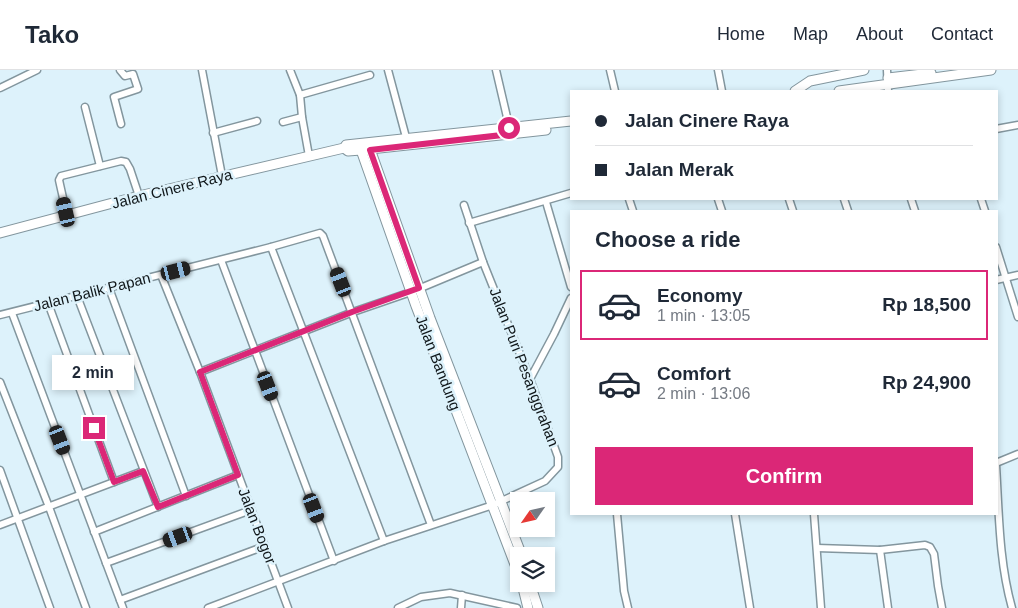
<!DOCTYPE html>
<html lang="en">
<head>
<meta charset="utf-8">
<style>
  :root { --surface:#fff; --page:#f2f2f3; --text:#1f2937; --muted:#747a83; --line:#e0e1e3; --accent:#db2777 }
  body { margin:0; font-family:Helvetica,sans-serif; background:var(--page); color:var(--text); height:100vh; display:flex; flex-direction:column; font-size:19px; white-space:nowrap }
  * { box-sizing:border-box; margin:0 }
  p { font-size:16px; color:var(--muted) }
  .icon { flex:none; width:28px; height:28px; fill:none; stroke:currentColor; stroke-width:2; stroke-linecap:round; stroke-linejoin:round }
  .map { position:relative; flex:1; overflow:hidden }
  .sheet { position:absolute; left:570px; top:140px; width:428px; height:305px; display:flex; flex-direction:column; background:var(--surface); border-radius:0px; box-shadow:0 2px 8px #0003 }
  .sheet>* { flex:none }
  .hud { position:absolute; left:570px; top:20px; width:428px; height:110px; border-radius:0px; box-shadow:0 2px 8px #0003; display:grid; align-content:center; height:110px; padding:0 25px; background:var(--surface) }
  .needle { width:32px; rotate:236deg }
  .controls { position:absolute; left:510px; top:422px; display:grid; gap:10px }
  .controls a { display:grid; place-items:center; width:45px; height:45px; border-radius:0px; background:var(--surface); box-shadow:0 2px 8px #0003; font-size:25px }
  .end { position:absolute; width:22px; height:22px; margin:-11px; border:6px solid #db2777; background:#fff; box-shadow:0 0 0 2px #fff }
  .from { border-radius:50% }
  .bubble { position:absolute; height:35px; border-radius:0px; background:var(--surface); box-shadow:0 2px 8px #0003; font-size:16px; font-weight:800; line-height:35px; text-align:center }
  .car { position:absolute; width:15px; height:30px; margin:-15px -8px; border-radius:6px; box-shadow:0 0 4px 1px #0007; background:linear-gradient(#222 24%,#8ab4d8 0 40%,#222 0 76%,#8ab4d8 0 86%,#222 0) }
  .hud b { display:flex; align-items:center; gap:18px; height:48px; font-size:19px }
  .hud b+b { border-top:1px solid var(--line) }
  .hud i { width:12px; height:12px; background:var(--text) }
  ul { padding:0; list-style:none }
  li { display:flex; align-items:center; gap:15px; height:70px; margin:0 10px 8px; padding:0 15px; border:2px solid transparent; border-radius:0px }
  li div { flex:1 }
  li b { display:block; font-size:19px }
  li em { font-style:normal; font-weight:800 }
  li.active { border-color:var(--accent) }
  li>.icon { width:45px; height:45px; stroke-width:1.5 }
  h2 { padding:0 25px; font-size:22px; line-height:60px }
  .button { display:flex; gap:10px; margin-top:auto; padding:10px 25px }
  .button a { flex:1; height:58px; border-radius:0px; background:var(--accent); color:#fff; font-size:20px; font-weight:800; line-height:58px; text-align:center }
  header { display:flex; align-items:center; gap:30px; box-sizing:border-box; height:70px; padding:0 25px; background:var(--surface); border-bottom:1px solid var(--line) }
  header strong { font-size:24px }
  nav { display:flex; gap:28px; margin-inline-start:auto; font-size:18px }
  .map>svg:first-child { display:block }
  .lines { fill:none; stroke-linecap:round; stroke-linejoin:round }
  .street-casing { stroke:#83969e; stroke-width:9 }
  .secondary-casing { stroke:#83969e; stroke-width:11 }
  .street { stroke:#fff; stroke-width:6 }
  .secondary { stroke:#fff; stroke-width:9 }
  .route { stroke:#db2777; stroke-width:6 }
  .labels { text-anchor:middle; stroke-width:5; stroke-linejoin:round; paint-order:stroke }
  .street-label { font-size:15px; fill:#0f1619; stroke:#ddf2fb }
</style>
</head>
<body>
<header>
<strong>Tako</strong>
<nav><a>Home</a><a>Map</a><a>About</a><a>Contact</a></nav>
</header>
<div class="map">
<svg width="1018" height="538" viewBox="0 0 1018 538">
  <rect width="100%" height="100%" fill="#ddf2fb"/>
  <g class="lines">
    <g class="street-casing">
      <g id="street">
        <polyline points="120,0 125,6 133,4 138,19 114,27 121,54"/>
        <polyline points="202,0 222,106"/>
        <polyline points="290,0 300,25 302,47 309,86"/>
        <polyline points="388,0 407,71"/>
        <polyline points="496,0 510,60"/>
        <polyline points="610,0 615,21"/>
        <polyline points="718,0 722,21"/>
        <polyline points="887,0 888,21"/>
        <polyline points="0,18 37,0"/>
        <polyline points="300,25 370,5"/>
        <polyline points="85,37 100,96"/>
        <polyline points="283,52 302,47"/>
        <polyline points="996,59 1018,55"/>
        <polyline points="213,63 257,51"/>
        <polyline points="629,129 633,141"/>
        <polyline points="718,129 722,141"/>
        <polyline points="789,129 793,141"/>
        <polyline points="844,129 848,141"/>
        <polyline points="911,129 915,141"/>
        <polyline points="981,129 985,141"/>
        <polyline points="546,132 571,217"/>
        <polyline points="67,146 59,110 61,106 121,91 126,92 130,99 139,126"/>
        <polyline points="469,153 571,123"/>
        <polyline points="271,177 384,471"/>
        <polyline points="996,177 1018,247"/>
        <polyline points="221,190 334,491"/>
        <polyline points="161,205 200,302 288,538"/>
        <polyline points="996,210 1018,205"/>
        <polyline points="109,218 186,426"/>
        <polyline points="77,226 158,437"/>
        <polyline points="48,233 114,412"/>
        <polyline points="12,243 123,538"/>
        <polyline points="0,245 271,177 320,163 323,166 431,455"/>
        <polyline points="200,302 353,242 411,222 483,192"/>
        <polyline points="530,309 554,264 571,228"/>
        <polyline points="0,312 49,437 86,538"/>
        <polyline points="996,393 1018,384"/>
        <path d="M996,395C999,443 999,492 1012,538"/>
        <polyline points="0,400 50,538"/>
        <polyline points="617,444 624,521 628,538"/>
        <polyline points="735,444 750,538"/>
        <polyline points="814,444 821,538"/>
        <polyline points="0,455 143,401"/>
        <polyline points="94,462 238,405"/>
        <polyline points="817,478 880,480 925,475 930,477 934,484 938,516 942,538"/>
        <polyline points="880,480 888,538"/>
        <polyline points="106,493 251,440"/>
        <polyline points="120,530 265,476"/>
        <polyline points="208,538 384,471 493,435 545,411 558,397 558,387 530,309 483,192 464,135"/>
        <polyline points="398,538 421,527 450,523 517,538"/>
        <polyline points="461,538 462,525"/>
      </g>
    </g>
    <g class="secondary-casing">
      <g id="secondary">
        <polyline points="888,8 931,3"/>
        <polyline points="795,21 810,11 864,0"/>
        <polyline points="839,21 991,0"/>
        <polyline points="344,78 348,81 361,80 546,60"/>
        <polyline points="370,79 430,248 522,486"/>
        <polyline points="361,80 416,236 519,505"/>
        <polyline points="0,163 139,126 344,78 346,75 571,51"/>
        <polyline points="522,514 528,538"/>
        <polyline points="530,514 538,538"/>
      </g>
    </g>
    <use href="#street" class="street"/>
    <use href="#secondary" class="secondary"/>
  </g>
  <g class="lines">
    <polyline class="route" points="94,358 114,412 143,401 158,437 238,405 200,302 352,242 419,218 370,80 511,64 509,58"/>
  </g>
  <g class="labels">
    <g class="street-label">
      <text transform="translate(172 119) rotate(-14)" y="5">Jalan Cinere Raya</text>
      <text transform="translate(92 222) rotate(-14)" y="5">Jalan Balik Papan</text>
      <text transform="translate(438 293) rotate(69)" y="5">Jalan Bandung</text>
      <text transform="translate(524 297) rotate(69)" y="5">Jalan Puri Pesanggrahan</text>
      <text transform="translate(257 456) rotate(69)" y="5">Jalan Bogor</text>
    </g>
  </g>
</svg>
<div class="controls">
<a><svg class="needle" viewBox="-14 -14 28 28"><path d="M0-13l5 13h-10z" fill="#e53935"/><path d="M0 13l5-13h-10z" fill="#747a83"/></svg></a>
<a><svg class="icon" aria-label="layers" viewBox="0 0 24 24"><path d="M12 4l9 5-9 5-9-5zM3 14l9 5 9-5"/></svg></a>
</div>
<i class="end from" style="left:509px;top:58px"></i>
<i class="end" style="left:94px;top:358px"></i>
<div class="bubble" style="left:52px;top:285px;width:82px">2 min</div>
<i class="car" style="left:66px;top:142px;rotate:347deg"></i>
<i class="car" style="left:176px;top:201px;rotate:76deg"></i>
<i class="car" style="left:341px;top:212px;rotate:339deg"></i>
<i class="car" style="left:268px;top:316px;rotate:159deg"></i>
<i class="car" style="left:60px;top:370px;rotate:159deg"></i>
<i class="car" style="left:314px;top:438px;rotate:159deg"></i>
<i class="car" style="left:178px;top:467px;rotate:250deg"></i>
<div class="hud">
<b><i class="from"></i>Jalan Cinere Raya</b>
<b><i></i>Jalan Merak</b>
</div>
<section class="sheet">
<h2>Choose a ride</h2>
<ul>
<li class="active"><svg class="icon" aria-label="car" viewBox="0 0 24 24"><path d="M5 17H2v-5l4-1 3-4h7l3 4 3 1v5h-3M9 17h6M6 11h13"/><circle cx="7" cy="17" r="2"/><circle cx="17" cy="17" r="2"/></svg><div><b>Economy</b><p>1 min · 13:05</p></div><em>Rp 18,500</em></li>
<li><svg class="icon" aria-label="car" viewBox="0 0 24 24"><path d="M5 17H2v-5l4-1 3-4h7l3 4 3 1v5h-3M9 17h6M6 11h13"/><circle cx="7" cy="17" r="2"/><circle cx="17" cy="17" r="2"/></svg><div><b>Comfort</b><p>2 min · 13:06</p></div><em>Rp 24,900</em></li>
</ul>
<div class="button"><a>Confirm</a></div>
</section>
</div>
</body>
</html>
